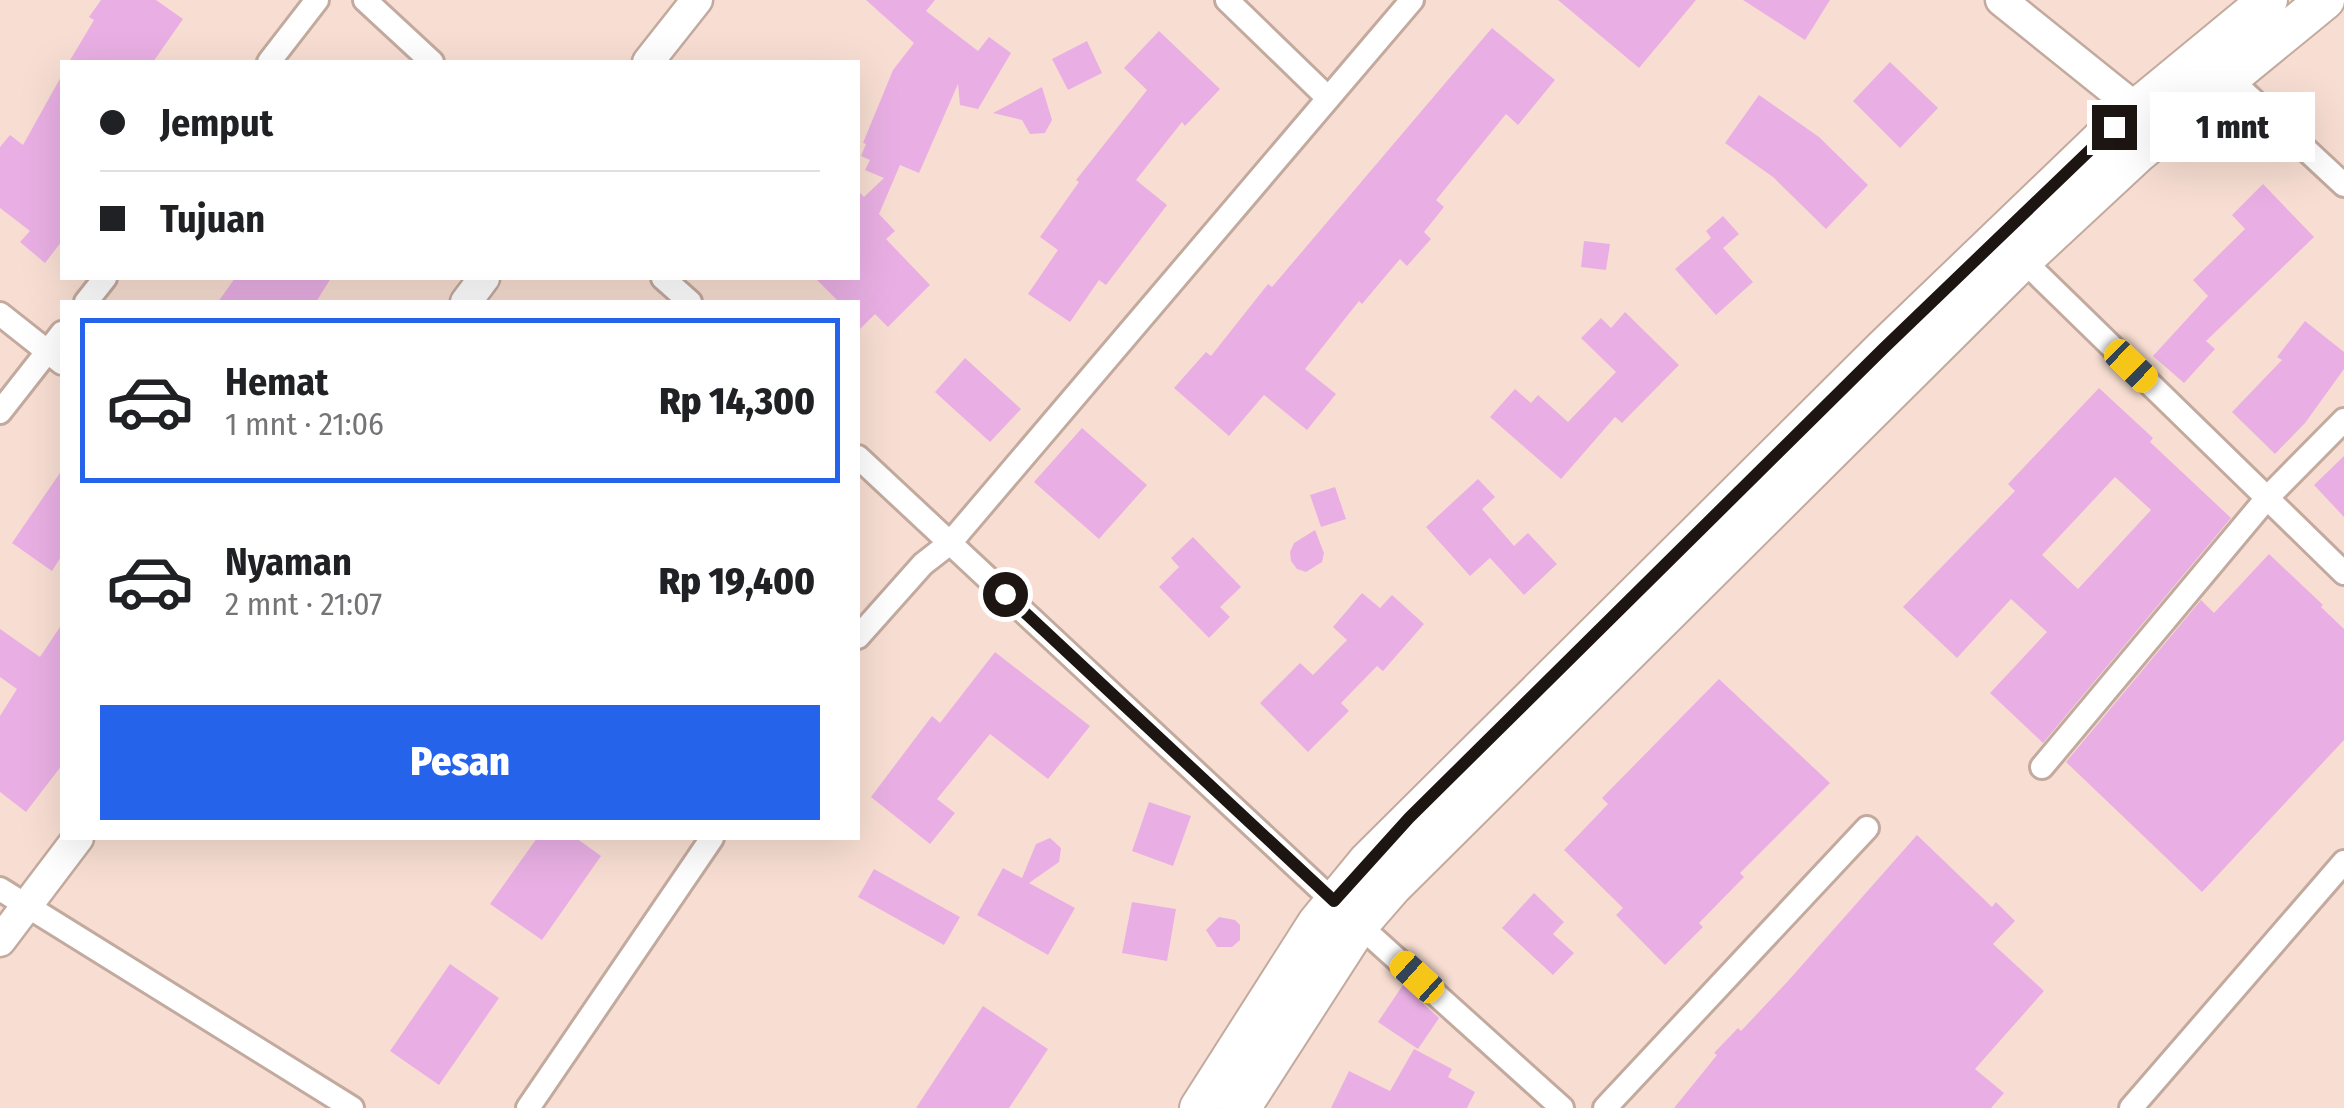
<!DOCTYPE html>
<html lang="id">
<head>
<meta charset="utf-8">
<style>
  :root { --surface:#fff; --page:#f6f6f6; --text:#202124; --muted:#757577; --line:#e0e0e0; --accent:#2563eb }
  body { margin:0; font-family:"Fira Sans Condensed",sans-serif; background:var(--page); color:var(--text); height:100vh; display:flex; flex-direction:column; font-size:38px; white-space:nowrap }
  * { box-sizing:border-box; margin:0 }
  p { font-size:32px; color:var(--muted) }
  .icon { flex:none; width:55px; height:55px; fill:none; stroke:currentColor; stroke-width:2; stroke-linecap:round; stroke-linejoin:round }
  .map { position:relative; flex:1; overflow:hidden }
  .details { position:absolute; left:60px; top:300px; width:800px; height:540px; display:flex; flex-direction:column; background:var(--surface); border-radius:0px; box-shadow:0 10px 40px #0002 }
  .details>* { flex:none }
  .top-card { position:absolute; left:60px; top:60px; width:800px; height:220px; border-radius:0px; box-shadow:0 10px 40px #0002; display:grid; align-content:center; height:220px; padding:0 40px; background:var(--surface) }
  .end { position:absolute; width:45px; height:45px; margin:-22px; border:12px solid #1d1511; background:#fff; box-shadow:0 0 0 5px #fff }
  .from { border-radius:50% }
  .bubble { position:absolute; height:70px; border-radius:0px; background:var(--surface); box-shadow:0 10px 40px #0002; font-size:32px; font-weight:800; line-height:70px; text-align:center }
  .car { position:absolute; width:30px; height:60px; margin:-30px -15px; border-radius:12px; box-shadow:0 0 8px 2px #0007; background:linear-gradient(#f5c518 24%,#345 0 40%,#f5c518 0 76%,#345 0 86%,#f5c518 0) }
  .top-card b { display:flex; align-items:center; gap:35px; height:95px; font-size:38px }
  .top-card b+b { border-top:2px solid var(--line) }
  .top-card i { width:25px; height:25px; background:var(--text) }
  ul { padding:18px 0 0; list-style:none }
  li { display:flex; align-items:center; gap:30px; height:165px; margin:0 20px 15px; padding:0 20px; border:5px solid transparent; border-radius:0px }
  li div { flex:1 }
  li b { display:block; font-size:38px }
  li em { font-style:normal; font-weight:800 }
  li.on { border-color:var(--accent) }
  li>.icon { width:90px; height:90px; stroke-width:1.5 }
  .action { display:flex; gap:20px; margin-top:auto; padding:20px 40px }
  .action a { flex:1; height:115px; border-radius:0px; background:var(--accent); color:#fff; font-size:40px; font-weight:800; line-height:115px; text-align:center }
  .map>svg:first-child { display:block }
  .building { fill:#e9afe4; fill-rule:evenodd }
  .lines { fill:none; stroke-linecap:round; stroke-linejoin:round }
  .minor-casing { stroke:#c3aa9f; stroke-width:28 }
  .tertiary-casing { stroke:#c3aa9f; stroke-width:35 }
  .trunk-casing { stroke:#c3aa9f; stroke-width:42 }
  .minor { stroke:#fff; stroke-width:22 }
  .tertiary { stroke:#fff; stroke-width:30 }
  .trunk { stroke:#fff; stroke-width:38 }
  .route { stroke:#1d1511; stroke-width:12 }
</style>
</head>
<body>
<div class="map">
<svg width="2344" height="1108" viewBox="0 0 2344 1108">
  <rect width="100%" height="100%" fill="#f8ded2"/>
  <g class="building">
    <polygon points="101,0 156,0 183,19 153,62 69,62 94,20 89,17"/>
    <polygon points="866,0 935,0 926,11 978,51 989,37 1011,53 978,109 960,105 958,84 919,173 900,165 879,214 895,231 886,239 930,285 888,327 875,314 858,331 858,302 839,302 815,278 858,278 858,191 864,197 884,178 865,170 870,160 861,156 866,144 863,143 893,70 914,43"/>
    <polygon points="1558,0 1696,0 1639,68"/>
    <polygon points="1743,0 1830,0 1805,40"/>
    <polygon points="1492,28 1555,80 1518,125 1506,114 1436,200 1444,207 1424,232 1431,239 1407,266 1400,259 1362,304 1359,301 1305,369 1336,394 1307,430 1264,395 1229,436 1174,388 1206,352 1211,356 1268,284 1272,287"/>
    <polygon points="1159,31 1220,89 1185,126 1182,122 1136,180 1167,205 1106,285 1099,280 1070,322 1028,294 1058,250 1040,237 1079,182 1076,180 1147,90 1124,68"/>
    <polygon points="1087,41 1102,73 1068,90 1052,59"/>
    <polygon points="1890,62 1938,108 1900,148 1853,101"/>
    <polygon points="62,75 62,241 45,263 20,242 30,231 0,208 0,147 10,135 23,145"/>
    <polygon points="1042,87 1052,120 1045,133 1030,134 1022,120 993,113"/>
    <polygon points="1759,95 1819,137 1868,185 1826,229 1773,177 1725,143"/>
    <polygon points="2263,184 2314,237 2206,341 2215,349 2184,383 2153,356 2208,296 2193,280 2245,229 2232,215"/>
    <polygon points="1723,216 1739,234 1723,248 1753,282 1716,315 1675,269 1711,238 1706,231"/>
    <polygon points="1584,241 1610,244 1606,270 1581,267"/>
    <polygon points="235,278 331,278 316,302 218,302"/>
    <polygon points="1625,312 1679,365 1622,423 1615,417 1561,479 1490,417 1515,389 1531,403 1538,395 1568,422 1616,372 1581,338 1601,318 1611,328"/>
    <polygon points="2305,321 2344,352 2344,369 2305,423 2275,454 2232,412 2282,360 2277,357"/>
    <polygon points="965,358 1021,409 990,442 935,392"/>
    <path d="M2099,388L2153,438L2150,442L2231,518L2043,743L1990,693L2047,632L2011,599L1957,658L1903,607L2015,491L2008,484ZM2115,477L2151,510L2078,589L2042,555Z"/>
    <polygon points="1082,428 1147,485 1099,539 1034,482"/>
    <polygon points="2344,456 2344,517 2314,485"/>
    <polygon points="62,470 62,555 52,571 12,543"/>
    <polygon points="1478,479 1495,497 1482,509 1514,546 1528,533 1557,564 1524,595 1490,558 1470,576 1426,527"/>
    <polygon points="1335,487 1346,519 1321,527 1310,495"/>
    <polygon points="1315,530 1324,553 1322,562 1306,572 1297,569 1291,561 1290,552 1294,543"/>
    <polygon points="1193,537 1241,587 1220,607 1230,617 1209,638 1159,587 1179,567 1171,558"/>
    <polygon points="2269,554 2323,605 2321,607 2344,629 2344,740 2202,892 2066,762 2201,600 2214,613"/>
    <polygon points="1362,593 1380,608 1392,595 1424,624 1383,671 1377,666 1341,703 1349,711 1308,752 1260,703 1300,663 1313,675 1347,640 1333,627"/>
    <polygon points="62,624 62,765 26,812 0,792 0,716 17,689 0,677 0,629 40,657"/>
    <polygon points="995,652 1090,726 1048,779 990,734 937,799 955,813 930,844 871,797 932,716 940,723"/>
    <polygon points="1719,679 1830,783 1740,873 1744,877 1699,923 1703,927 1665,965 1616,915 1623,908 1564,850 1608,804 1602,798"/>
    <polygon points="1149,802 1191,816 1173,866 1132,851"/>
    <polygon points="1917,835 1992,907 1996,902 2015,921 1993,944 2044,991 1975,1069 2004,1093 1991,1108 1674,1108 1717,1055 1714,1053 1738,1028 1741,1031 1788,981"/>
    <polygon points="537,838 576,838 601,856 542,940 490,904"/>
    <polygon points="1050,838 1061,848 1059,862 1029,883 1075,908 1048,955 977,915 1003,868 1022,878 1036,844"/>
    <polygon points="874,869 960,917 944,945 858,897"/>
    <polygon points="1534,893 1564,922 1553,934 1574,953 1553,975 1502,928"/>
    <polygon points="1132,902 1176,909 1167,961 1122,953"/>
    <polygon points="1219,917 1235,920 1240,925 1240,940 1232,947 1217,947 1206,930"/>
    <polygon points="450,964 499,998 439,1085 390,1051"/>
    <polygon points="1403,985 1439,1018 1418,1049 1378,1022"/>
    <polygon points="983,1006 1048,1049 1009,1108 916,1108"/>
    <polygon points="1414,1049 1452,1069 1448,1077 1475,1092 1467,1108 1331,1108 1349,1071 1390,1091"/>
  </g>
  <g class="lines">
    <g class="minor-casing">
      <g id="minor">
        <polyline points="365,0 432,62"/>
        <polyline points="1227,0 1328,98"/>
        <polyline points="269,62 317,0"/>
        <polyline points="2229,78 2344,185"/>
        <polyline points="2023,260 2344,573"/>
        <polyline points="663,278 690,302"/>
        <polyline points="86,302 105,278"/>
        <polyline points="0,314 62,363"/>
        <polyline points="0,412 62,333"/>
        <polyline points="858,457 1359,925 1562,1108"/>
        <polyline points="858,637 923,564 950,543 1412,0"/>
        <polyline points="2042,767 2267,498 2344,420"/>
        <polyline points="0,889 352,1108"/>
        <polyline points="528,1108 712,838"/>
        <polyline points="1605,1108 1867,828"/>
        <polyline points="2131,1108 2344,862"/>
      </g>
    </g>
    <g class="tertiary-casing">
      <g id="tertiary">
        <polyline points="2001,0 2154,123"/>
        <polyline points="648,62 697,0"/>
        <polyline points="466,302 484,278"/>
        <polyline points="0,941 78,838"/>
      </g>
    </g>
    <g class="trunk-casing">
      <g id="trunk">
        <polyline points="1199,1108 1317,923 1367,862 1884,348 2114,127 2268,0"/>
        <polyline points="1241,1108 1359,925 1393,886 2023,260 2137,154 2325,0"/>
      </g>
    </g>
    <use href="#minor" class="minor"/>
    <use href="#tertiary" class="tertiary"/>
    <use href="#trunk" class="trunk"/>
  </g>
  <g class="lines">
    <polyline class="route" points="1005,594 1334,901 1409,818 1884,348 2114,127"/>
  </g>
</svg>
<i class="end from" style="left:1005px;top:594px"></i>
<i class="end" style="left:2114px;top:127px"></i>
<div class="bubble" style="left:2150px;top:92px;width:165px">1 mnt</div>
<i class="car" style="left:2131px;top:366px;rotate:134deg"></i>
<i class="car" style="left:1417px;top:977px;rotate:312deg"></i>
<div class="top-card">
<b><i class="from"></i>Jemput</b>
<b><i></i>Tujuan</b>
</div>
<section class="details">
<ul>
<li class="on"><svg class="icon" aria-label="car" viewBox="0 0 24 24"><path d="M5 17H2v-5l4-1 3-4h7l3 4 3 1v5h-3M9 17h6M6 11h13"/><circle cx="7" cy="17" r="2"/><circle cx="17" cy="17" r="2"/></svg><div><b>Hemat</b><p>1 mnt · 21:06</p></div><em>Rp 14,300</em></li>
<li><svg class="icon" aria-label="car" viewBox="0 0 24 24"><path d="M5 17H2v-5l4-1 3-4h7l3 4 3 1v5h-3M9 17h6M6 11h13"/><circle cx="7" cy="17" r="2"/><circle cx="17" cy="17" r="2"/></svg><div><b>Nyaman</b><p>2 mnt · 21:07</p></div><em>Rp 19,400</em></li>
</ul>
<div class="action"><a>Pesan</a></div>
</section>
</div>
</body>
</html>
